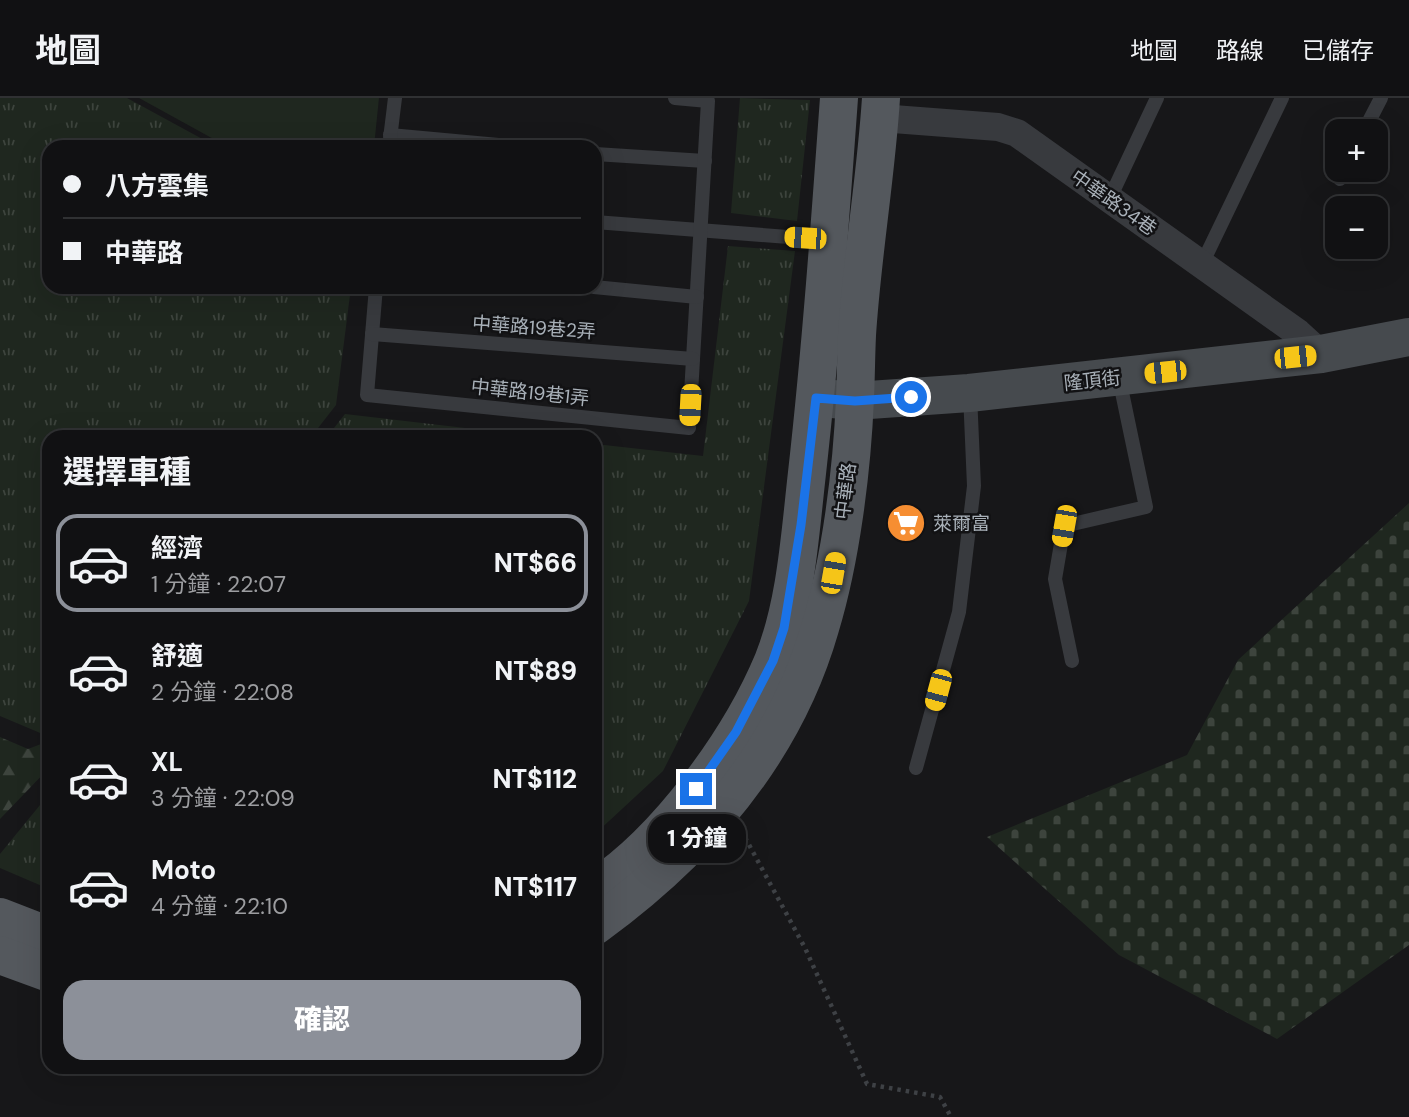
<!DOCTYPE html>
<html lang="zh-TW">
<head>
<meta charset="utf-8">
<style>
  :root { --surface:#111113; --page:#1a1a1c; --text:#f1f3f6; --muted:#9c9da0; --line:#303133; --accent:#8c9099 }
  body { margin:0; font-family:"DM Sans","Noto Sans TC",sans-serif; background:var(--page); color:var(--text); height:100vh; display:flex; flex-direction:column; font-size:26px; white-space:nowrap }
  * { box-sizing:border-box; margin:0 }
  p { font-size:23px; color:var(--muted) }
  .icon { flex:none; width:38px; height:38px; fill:none; stroke:currentColor; stroke-width:2; stroke-linecap:round; stroke-linejoin:round }
  .map { position:relative; flex:1; overflow:hidden }
  .details { position:absolute; left:42px; top:332px; width:560px; height:644px; display:flex; flex-direction:column; background:var(--surface); border-radius:21px; box-shadow:0 7px 28px #0002,0 0 0 2px var(--line) }
  .details>* { flex:none }
  .banner { position:absolute; left:42px; top:42px; width:560px; height:154px; border-radius:21px; box-shadow:0 7px 28px #0002,0 0 0 2px var(--line); display:grid; align-content:center; height:154px; padding:0 21px; background:var(--surface) }
  .controls { position:absolute; left:1325px; top:21px; display:grid; gap:14px }
  .controls a { display:grid; place-items:center; width:63px; height:63px; border-radius:14px; background:var(--surface); box-shadow:0 7px 28px #0002,0 0 0 2px var(--line); font-size:35px }
  .end { position:absolute; width:32px; height:32px; margin:-16px; border:9px solid #1a73e8; background:#fff; box-shadow:0 0 0 4px #fff }
  .from { border-radius:50% }
  .bubble { position:absolute; height:49px; border-radius:21px; background:var(--surface); box-shadow:0 7px 28px #0002,0 0 0 2px var(--line); font-size:23px; font-weight:800; line-height:49px; text-align:center }
  .car { position:absolute; width:21px; height:42px; margin:-21px -10px; border-radius:9px; box-shadow:0 0 5px 2px #0007; background:linear-gradient(#f5c518 24%,#345 0 40%,#f5c518 0 76%,#345 0 86%,#f5c518 0) }
  .banner b { display:flex; align-items:center; gap:24px; height:66px; font-size:26px }
  .banner b+b { border-top:2px solid var(--line) }
  .banner i { width:18px; height:18px; background:var(--text) }
  ul { padding:0; list-style:none }
  li { display:flex; align-items:center; gap:21px; height:98px; margin:0 14px 10px; padding:0 7px; border:4px solid transparent; border-radius:21px }
  li div { flex:1 }
  li b { display:block; font-size:26px }
  li em { font-style:normal; font-weight:800 }
  li.on { border-color:var(--accent) }
  li>.icon { width:63px; height:63px; stroke-width:1.5 }
  h2 { padding:0 21px; font-size:32px; line-height:84px }
  .button { display:flex; gap:14px; margin-top:auto; padding:14px 21px }
  .button a { flex:1; height:80px; border-radius:21px; background:var(--accent); color:#fff; font-size:28px; font-weight:800; line-height:80px; text-align:center }
  header { display:flex; align-items:center; gap:42px; box-sizing:border-box; height:98px; padding:0 35px; background:var(--surface); border-bottom:2px solid var(--line) }
  header strong { font-size:33px }
  nav { display:flex; gap:38px; margin-inline-start:auto; font-size:24px }
  .map>svg:first-child { display:block }
  .grass { fill:url(#grass-tufts) }
  .forest { fill:url(#forest-firs) }
  .cemetery { fill:url(#cemetery-stones) }
  .park { fill:#1f271f }
  .lines { fill:none; stroke-linecap:round; stroke-linejoin:round }
  .path { stroke:#3e4145; stroke-width:4.5; stroke-dasharray:3.5 5; stroke-linecap:butt }
  .lane { stroke:#383a3e; stroke-width:14 }
  .street { stroke:#383a3e; stroke-width:28 }
  .secondary { stroke:#464a4e; stroke-width:38 }
  .primary { stroke:#54585d; stroke-width:38 }
  .route { stroke:#1a73e8; stroke-width:9 }
  .labels { text-anchor:middle; stroke-width:5; stroke-linejoin:round; paint-order:stroke }
  .street-label { font-size:19px; fill:#a9b1b9; stroke:#121214 }
  .poi-label { font-size:19px; fill:#a9b1b9; stroke:#121214; text-anchor:start }
</style>
</head>
<body>
<header>
<strong>地圖</strong>
<nav><a>地圖</a><a>路線</a><a>已儲存</a></nav>
</header>
<div class="map">
<svg width="1409" height="1019" viewBox="0 0 1409 1019">
  <defs>
    <pattern id="grass-tufts" width="24" height="20" patternUnits="userSpaceOnUse" patternTransform="scale(1.75)"><rect width="24" height="20" fill="#1f271f"/><path d="M3 7l-1-3M5 7V3M7 7l1-3M15 17l-1-3M17 17v-4M19 17l1-3" fill="none" stroke="#3d443d"/></pattern>
    <pattern id="forest-firs" width="22" height="20" patternUnits="userSpaceOnUse" patternTransform="scale(1.75)"><rect width="22" height="20" fill="#1f271f"/><path d="M5 1l3.5 6h-7zM16 11l3.5 6h-7z" fill="#3d443d"/></pattern>
    <pattern id="cemetery-stones" width="16" height="16" patternUnits="userSpaceOnUse" patternTransform="scale(1.75)"><rect width="16" height="16" fill="#1f271f"/><path d="M2 7V4a2 2 0 0 1 4 0v3zM10 15v-3a2 2 0 0 1 4 0v3z" fill="#3d443d"/></pattern>
  </defs>
  <rect width="100%" height="100%" fill="#171719"/>
  <g class="grass">
    <polygon points="0,0 127,0 217,49 49,49 49,189 351,189 336,307 311,339 49,340 49,635 45,637 0,618"/>
    <polygon points="740,0 810,2 797,123 731,115"/>
    <polygon points="728,148 795,153 749,503 663,673 595,736 595,346 703,358"/>
    <polygon points="345,316 542,339 327,339"/>
    <polygon points="49,696 49,791 0,770 0,756"/>
  </g>
  <polygon class="forest" points="0,639 28,651 49,643 49,670 0,721"/>
  <polygon class="cemetery" points="1409,405 1409,847 1277,941 1119,857 987,739 1187,657 1238,562"/>
  <polygon class="park" points="139,0 379,0 374,49 228,49"/>
  <g class="lines">
    <polyline class="path" points="741,732 805,850 867,986 940,999 951,1019"/>
    <g class="lane">
      <polyline points="1364,33 1381,0"/>
      <polyline points="390,37 521,49"/>
      <polyline points="389,49 395,0"/>
      <polyline points="595,56 705,63"/>
      <polyline points="1340,81 1344,72"/>
      <polyline points="1110,100 1157,0"/>
      <polyline points="595,124 827,142"/>
      <polyline points="1202,166 1282,0"/>
      <polyline points="376,189 367,297 689,330 708,3 675,0"/>
      <polyline points="594,189 697,199"/>
      <polyline points="372,236 693,261"/>
      <polyline points="1072,563 1055,481 1064,428 1146,409 1119,280"/>
      <polyline points="916,670 959,514 974,388 970,296"/>
    </g>
    <polyline class="street" points="880,20 998,29 1017,35 1298,235 1321,256"/>
    <polyline class="secondary" points="821,300 855,303 969,295 1321,256 1409,239"/>
    <g class="primary">
      <path d="M595,790C667,743 740,642 773,563C796,506 800,436 807,375C821,250 830,125 839,0"/>
      <polyline points="0,819 49,838"/>
      <path d="M595,828C698,753 784,655 820,530C841,461 852,372 855,300C856,279 856,258 857,237C862,158 876,79 881,0"/>
      <polyline points="0,857 49,875"/>
    </g>
  </g>
  <g class="lines">
    <polyline class="route" points="696,691 736,634 773,563 784,530 801,427 816,300 855,303 911,299"/>
  </g>
  <defs>
    <g id="supermarket-disc" transform="scale(2.0125)"><circle r="9.5" fill="#f68e32" stroke="#121214"/><path d="M-6-5.5h2.5l.6 2H6L4.5 2H-2.5L-4.4-4H-6ZM-1.5 3.2a1.3 1.3 0 1 0 .1 0ZM3 3.2a1.3 1.3 0 1 0 .1 0Z" fill="#fff"/></g>
  </defs>
  <g fill-rule="evenodd">
    <use href="#supermarket-disc" x="906" y="425"/>
  </g>
  <g class="labels">
    <g class="street-label">
      <text transform="translate(1114 104) rotate(35)" y="7">中華路34巷</text>
      <text transform="translate(534 229) rotate(4)" y="7">中華路19巷2弄</text>
      <text transform="translate(1092 282) rotate(-6)" y="7">隆頂街</text>
      <text transform="translate(530 294) rotate(6)" y="7">中華路19巷1弄</text>
      <text transform="translate(845 393) rotate(-83)" y="7">中華路</text>
    </g>
    <g class="poi-label">
      <text x="933" y="432">萊爾富</text>
    </g>
  </g>
</svg>
<div class="controls">
<a>+</a>
<a>−</a>
</div>
<i class="end from" style="left:911px;top:299px"></i>
<i class="end" style="left:696px;top:691px"></i>
<div class="bubble" style="left:648px;top:716px;width:98px">1 分鐘</div>
<i class="car" style="left:805px;top:140px;rotate:274deg"></i>
<i class="car" style="left:1295px;top:259px;rotate:84deg"></i>
<i class="car" style="left:1165px;top:274px;rotate:264deg"></i>
<i class="car" style="left:690px;top:307px;rotate:183deg"></i>
<i class="car" style="left:1064px;top:428px;rotate:190deg"></i>
<i class="car" style="left:833px;top:475px;rotate:10deg"></i>
<i class="car" style="left:938px;top:592px;rotate:195deg"></i>
<div class="banner">
<b><i class="from"></i>八方雲集</b>
<b><i></i>中華路</b>
</div>
<section class="details">
<h2>選擇車種</h2>
<ul>
<li class="on"><svg class="icon" aria-label="car" viewBox="0 0 24 24"><path d="M5 17H2v-5l4-1 3-4h7l3 4 3 1v5h-3M9 17h6M6 11h13"/><circle cx="7" cy="17" r="2"/><circle cx="17" cy="17" r="2"/></svg><div><b>經濟</b><p>1 分鐘 · 22:07</p></div><em>NT$66</em></li>
<li><svg class="icon" aria-label="car" viewBox="0 0 24 24"><path d="M5 17H2v-5l4-1 3-4h7l3 4 3 1v5h-3M9 17h6M6 11h13"/><circle cx="7" cy="17" r="2"/><circle cx="17" cy="17" r="2"/></svg><div><b>舒適</b><p>2 分鐘 · 22:08</p></div><em>NT$89</em></li>
<li><svg class="icon" aria-label="car" viewBox="0 0 24 24"><path d="M5 17H2v-5l4-1 3-4h7l3 4 3 1v5h-3M9 17h6M6 11h13"/><circle cx="7" cy="17" r="2"/><circle cx="17" cy="17" r="2"/></svg><div><b>XL</b><p>3 分鐘 · 22:09</p></div><em>NT$112</em></li>
<li><svg class="icon" aria-label="car" viewBox="0 0 24 24"><path d="M5 17H2v-5l4-1 3-4h7l3 4 3 1v5h-3M9 17h6M6 11h13"/><circle cx="7" cy="17" r="2"/><circle cx="17" cy="17" r="2"/></svg><div><b>Moto</b><p>4 分鐘 · 22:10</p></div><em>NT$117</em></li>
</ul>
<div class="button"><a>確認</a></div>
</section>
</div>
</body>
</html>
